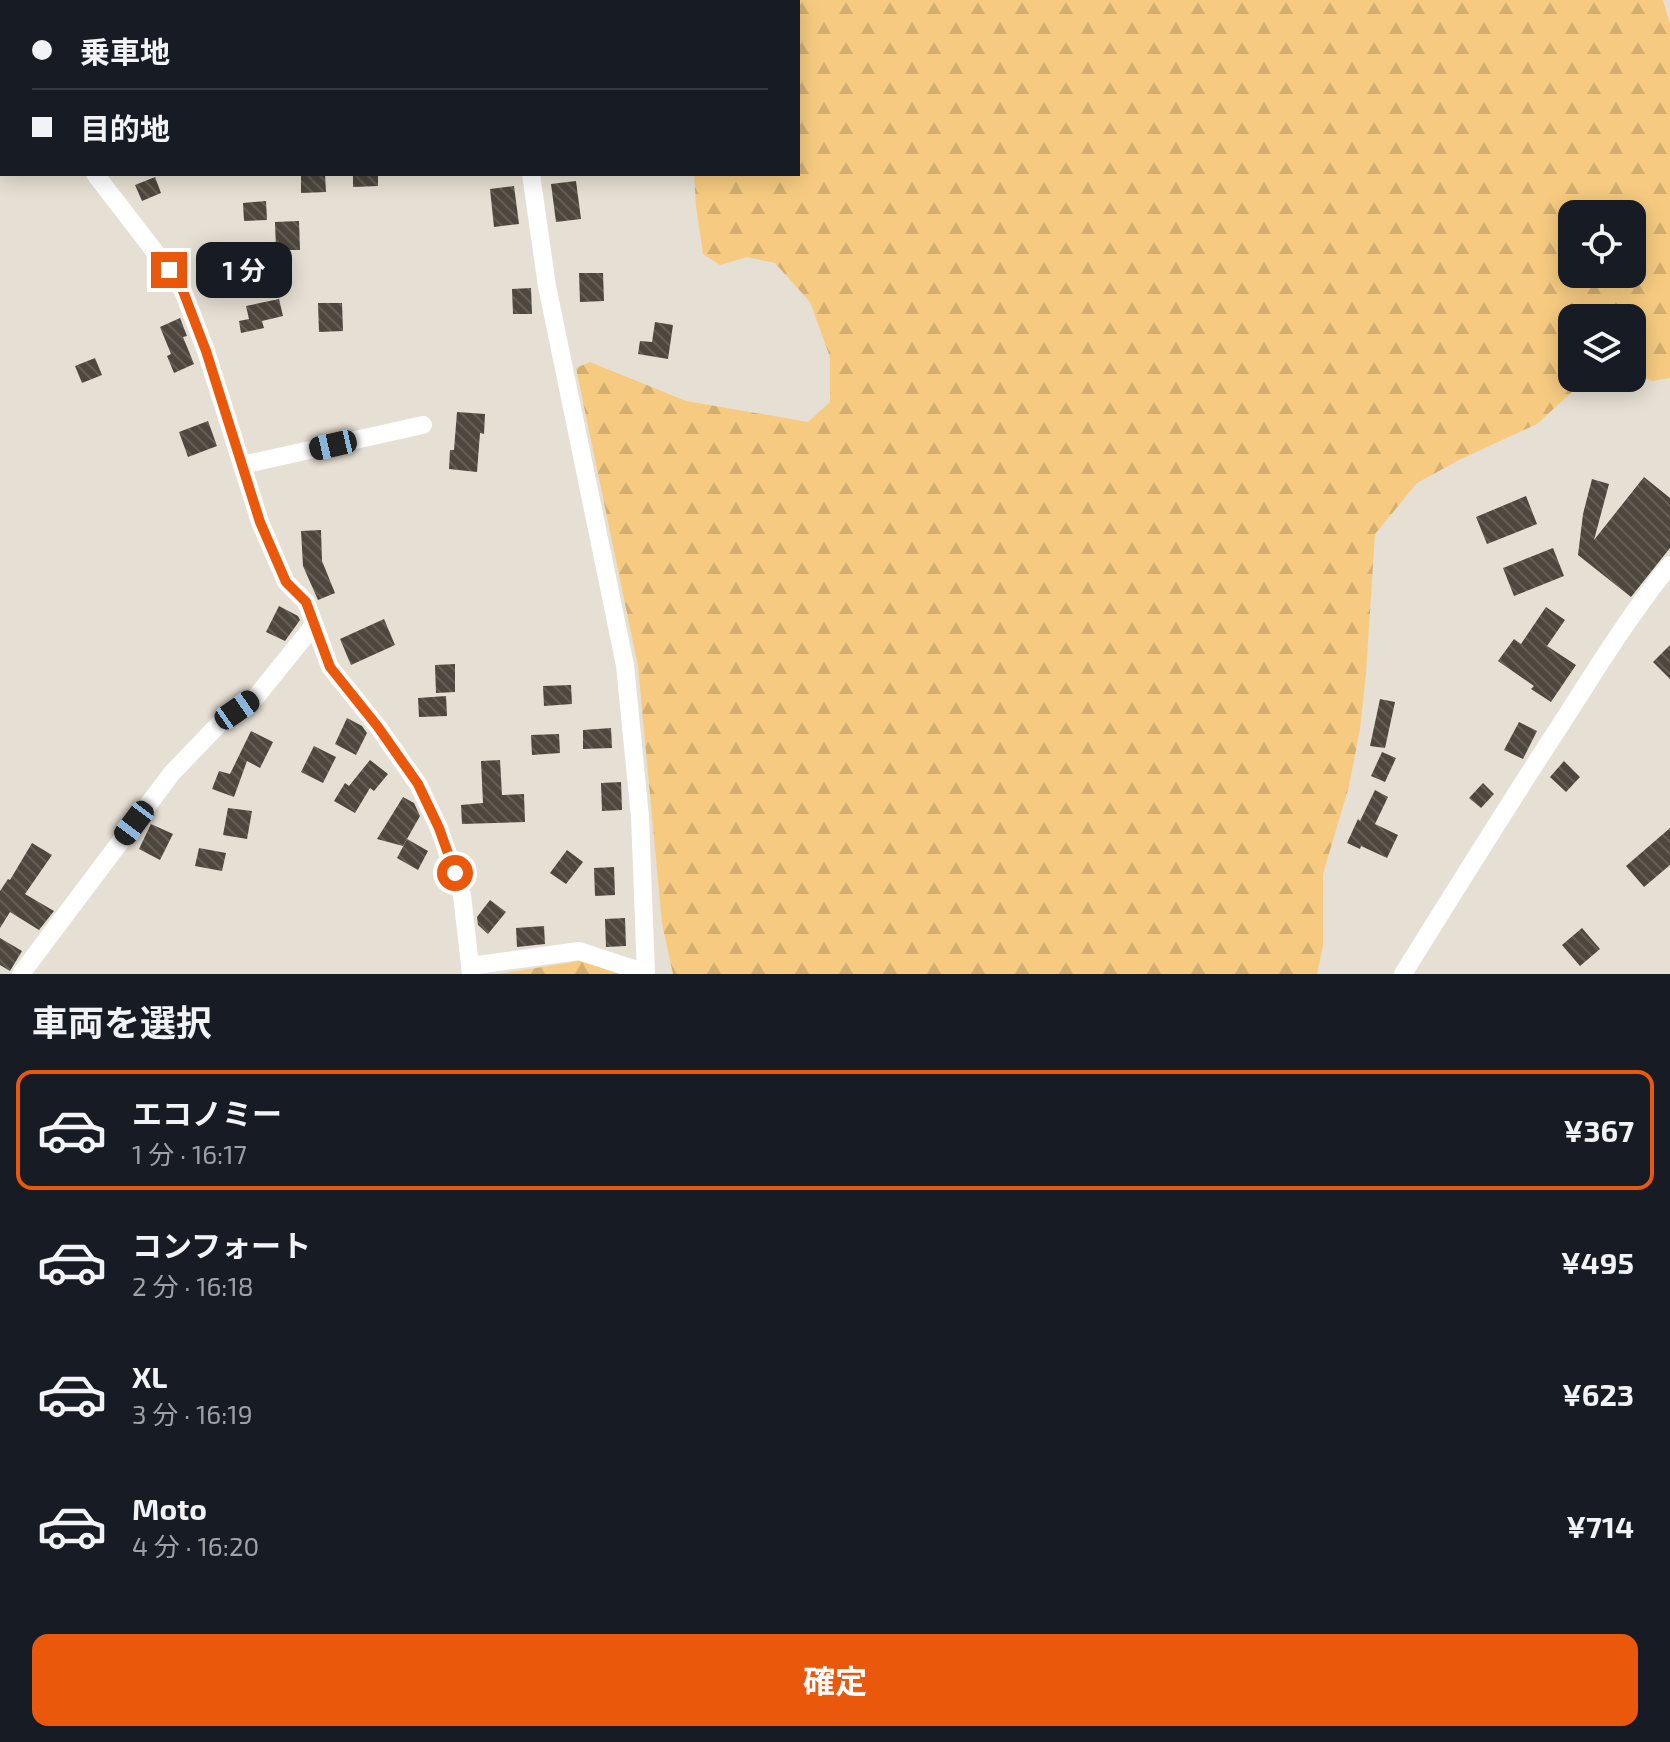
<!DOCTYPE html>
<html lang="ja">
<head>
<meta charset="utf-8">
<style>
  :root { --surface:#171b24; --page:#242831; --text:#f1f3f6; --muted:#9ea1a6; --line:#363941; --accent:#ea580c }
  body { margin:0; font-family:"Exo 2","Noto Sans JP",sans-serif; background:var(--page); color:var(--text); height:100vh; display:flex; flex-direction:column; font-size:30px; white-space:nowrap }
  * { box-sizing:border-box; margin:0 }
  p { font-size:26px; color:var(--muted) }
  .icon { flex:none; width:44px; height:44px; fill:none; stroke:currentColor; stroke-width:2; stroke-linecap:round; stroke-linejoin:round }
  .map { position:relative; height:974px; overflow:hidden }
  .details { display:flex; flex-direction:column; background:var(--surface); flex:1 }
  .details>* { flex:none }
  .top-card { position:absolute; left:0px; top:0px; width:800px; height:176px; box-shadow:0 4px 20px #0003; display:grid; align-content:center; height:176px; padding:0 32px; background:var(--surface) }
  .controls { position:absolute; left:1558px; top:200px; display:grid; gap:16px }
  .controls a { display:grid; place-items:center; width:88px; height:88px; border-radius:16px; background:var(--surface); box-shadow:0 4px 20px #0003; font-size:40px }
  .end { position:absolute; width:36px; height:36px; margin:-18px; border:10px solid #ea580c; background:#fff; box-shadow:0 0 0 4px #fff }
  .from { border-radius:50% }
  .bubble { position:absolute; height:56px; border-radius:16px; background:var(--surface); box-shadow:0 4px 20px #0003; font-size:26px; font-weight:700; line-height:56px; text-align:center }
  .car { position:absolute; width:24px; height:48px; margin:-24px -12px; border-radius:10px; box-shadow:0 0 6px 2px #0007; background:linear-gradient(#222 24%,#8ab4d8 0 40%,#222 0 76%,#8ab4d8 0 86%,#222 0) }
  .top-card b { display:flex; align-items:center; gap:28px; height:76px; font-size:30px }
  .top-card b+b { border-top:2px solid var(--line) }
  .top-card i { width:20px; height:20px; background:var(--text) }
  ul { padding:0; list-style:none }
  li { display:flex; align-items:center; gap:24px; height:120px; margin:0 16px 12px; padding:0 16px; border:4px solid transparent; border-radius:16px }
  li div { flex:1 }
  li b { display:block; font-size:30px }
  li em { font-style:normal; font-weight:700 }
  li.selected { border-color:var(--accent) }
  li>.icon { width:72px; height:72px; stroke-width:1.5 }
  h2 { padding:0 32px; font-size:36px; line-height:96px }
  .cta { display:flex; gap:16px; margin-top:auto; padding:16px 32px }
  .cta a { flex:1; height:92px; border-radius:16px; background:var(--accent); color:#fff; font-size:32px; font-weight:700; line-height:92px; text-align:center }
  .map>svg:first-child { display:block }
  .forest { fill:url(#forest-firs); fill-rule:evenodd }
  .building { fill:url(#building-back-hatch) }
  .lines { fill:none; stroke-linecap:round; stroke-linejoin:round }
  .minor { stroke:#fff; stroke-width:18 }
  .route { stroke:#ea580c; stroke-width:10 }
</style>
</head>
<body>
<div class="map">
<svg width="1670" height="974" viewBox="0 0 1670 974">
  <defs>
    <pattern id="forest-firs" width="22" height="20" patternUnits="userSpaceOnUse" patternTransform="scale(2)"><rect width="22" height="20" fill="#f6cb81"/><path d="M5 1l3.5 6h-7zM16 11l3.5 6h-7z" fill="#d3ae6f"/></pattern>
    <pattern id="building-back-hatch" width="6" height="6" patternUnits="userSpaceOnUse" patternTransform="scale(2)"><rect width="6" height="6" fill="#4d473d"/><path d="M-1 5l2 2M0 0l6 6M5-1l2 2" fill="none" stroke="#645f57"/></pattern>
  </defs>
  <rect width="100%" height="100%" fill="#e6dfd3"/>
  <g class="forest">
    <path d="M542,0H1663L1670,24V378L1653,381L1632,373V318H1572V378H1587L1537,424L1459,460L1417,483L1375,534L1366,673L1360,729L1349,786L1323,874V946L1317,974H673L662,923L638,666L576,368L590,362L686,401L808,422L830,402V357L810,302L775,263L747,257L720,265L703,254L696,206L694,174H798V2H544ZM1572,214H1632V274H1572Z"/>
    <polygon points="580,961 620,974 499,974"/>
  </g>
  <g class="building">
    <polygon points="301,174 325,174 326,192 301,193"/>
    <polygon points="353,174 378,174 378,186 353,187"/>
    <polygon points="155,177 161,193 142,201 135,185"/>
    <polygon points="576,181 581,219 556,222 551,184"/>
    <polygon points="514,186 519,224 494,227 490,189"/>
    <polygon points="266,201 267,220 244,221 243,203"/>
    <polygon points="299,221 300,250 276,250 275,222"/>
    <polygon points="579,273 603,273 604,301 580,302"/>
    <polygon points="531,288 532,314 513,314 512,289"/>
    <polygon points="279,299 283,316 262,321 264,328 241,333 239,321 249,319 246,306"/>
    <polygon points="318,303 342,303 343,331 319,332"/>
    <polygon points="180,318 187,336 183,337 194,364 174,373 167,356 171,354 160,327"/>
    <polygon points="655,322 673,325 668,359 638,354 640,341 652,342"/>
    <polygon points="95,358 102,375 82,383 75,366"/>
    <polygon points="457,412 485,414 484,434 480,433 477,472 449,469 450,450 454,450"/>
    <polygon points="208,421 217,446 188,457 179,432"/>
    <polygon points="1644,477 1670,498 1670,548 1631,597 1578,555 1583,514 1592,479 1609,484 1594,540"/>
    <polygon points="1526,496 1537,524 1487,544 1476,517"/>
    <polygon points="321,530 322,561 335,593 318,600 303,566 301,531"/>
    <polygon points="1553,548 1564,576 1514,596 1503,568"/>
    <polygon points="279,606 298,616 300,620 285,641 266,632"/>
    <polygon points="1546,607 1565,620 1547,646 1576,665 1551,702 1531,689 1534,686 1498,661 1514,639 1521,644"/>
    <polygon points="384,619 395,645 351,665 340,639"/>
    <polygon points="1670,645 1670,679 1653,662"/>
    <polygon points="455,664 455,692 436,693 435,665"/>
    <polygon points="571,685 572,704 544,706 543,686"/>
    <polygon points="446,696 447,716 419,717 418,698"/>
    <polygon points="1380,699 1395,702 1385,748 1370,746"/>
    <polygon points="347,718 362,726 367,733 356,755 335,744"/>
    <polygon points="1519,722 1537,731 1523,759 1504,750"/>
    <polygon points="611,728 612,748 583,749 583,730"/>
    <polygon points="251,731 273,742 260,768 247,761 234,797 212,789 219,771 230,774"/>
    <polygon points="559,734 560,753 532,755 531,735"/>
    <polygon points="314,746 336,757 323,783 301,772"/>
    <polygon points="1382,752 1396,758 1385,782 1371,776"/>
    <polygon points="370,760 388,774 374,791 370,788 355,813 334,801 345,783 349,786"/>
    <polygon points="500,760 502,795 524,794 525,822 462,824 461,805 483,803 481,761"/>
    <polygon points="1564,761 1580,777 1566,792 1550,777"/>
    <polygon points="621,782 622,810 602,811 601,783"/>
    <polygon points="1483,783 1494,794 1481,808 1469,798"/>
    <polygon points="1375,790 1388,797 1375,824 1398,835 1387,858 1361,846 1360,849 1347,843 1358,819 1360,821"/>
    <polygon points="403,797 414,803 420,816 403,846 377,839"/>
    <polygon points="228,808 252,811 247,839 223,835"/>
    <polygon points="151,824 173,834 160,860 139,849"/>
    <polygon points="1670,828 1670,865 1644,887 1626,866"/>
    <polygon points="407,839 428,851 418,870 397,858"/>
    <polygon points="32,843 52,855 25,894 54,911 39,930 10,912 0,928 0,891 8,879 10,880"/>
    <polygon points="199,848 226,853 222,871 195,866"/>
    <polygon points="567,850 583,862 566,884 550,873"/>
    <polygon points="614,867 615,895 595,896 594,868"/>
    <polygon points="490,900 506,912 488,934 478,925 477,917"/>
    <polygon points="625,918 626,946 606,947 605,919"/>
    <polygon points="544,926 545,944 517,947 516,928"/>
    <polygon points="1582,928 1600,949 1580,966 1562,945"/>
    <polygon points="0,938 22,951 10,971 0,965"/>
  </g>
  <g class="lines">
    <g class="minor">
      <polyline points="506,0 507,2"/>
      <polyline points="0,17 2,23"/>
      <polyline points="95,174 169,270 183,291 206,351 260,522 286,582 306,602 330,667 378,727 418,784 439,828 462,895 471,974"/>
      <polyline points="531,174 547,286 625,665 640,817 646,974"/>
      <polyline points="242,465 423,425"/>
      <polyline points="470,966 579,951 646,973"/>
      <polyline points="21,974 172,773 220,723 255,698 314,625"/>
      <path d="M1403,974C1456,889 1508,805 1563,721C1597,668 1630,614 1670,565"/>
    </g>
  </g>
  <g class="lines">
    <polyline class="route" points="169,270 183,291 206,351 260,522 286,582 306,602 330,667 378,727 418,784 439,828 455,873"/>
  </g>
</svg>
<div class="controls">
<a><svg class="icon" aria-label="locate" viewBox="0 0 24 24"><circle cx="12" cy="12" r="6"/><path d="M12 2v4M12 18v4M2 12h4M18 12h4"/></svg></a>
<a><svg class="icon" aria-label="layers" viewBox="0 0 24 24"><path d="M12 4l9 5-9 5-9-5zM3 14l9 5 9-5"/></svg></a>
</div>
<i class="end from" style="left:455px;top:873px"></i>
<i class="end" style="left:169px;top:270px"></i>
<div class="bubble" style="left:196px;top:242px;width:96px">1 分</div>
<i class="car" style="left:333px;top:445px;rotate:257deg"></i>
<i class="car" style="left:237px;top:710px;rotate:55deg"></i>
<i class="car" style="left:134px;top:823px;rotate:217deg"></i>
<div class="top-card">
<b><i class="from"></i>乗車地</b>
<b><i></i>目的地</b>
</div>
</div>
<section class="details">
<h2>車両を選択</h2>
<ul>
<li class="selected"><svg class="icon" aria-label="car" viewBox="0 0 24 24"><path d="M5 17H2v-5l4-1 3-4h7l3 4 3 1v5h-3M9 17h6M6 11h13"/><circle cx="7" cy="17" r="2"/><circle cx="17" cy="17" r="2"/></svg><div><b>エコノミー</b><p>1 分 · 16:17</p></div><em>¥367</em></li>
<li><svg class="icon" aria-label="car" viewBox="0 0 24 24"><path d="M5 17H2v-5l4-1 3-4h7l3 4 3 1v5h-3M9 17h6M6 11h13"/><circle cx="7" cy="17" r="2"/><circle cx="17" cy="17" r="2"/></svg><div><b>コンフォート</b><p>2 分 · 16:18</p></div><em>¥495</em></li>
<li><svg class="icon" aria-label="car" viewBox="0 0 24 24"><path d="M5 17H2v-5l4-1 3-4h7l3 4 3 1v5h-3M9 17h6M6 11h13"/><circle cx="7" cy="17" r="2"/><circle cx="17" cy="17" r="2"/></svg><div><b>XL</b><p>3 分 · 16:19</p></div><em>¥623</em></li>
<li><svg class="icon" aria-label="car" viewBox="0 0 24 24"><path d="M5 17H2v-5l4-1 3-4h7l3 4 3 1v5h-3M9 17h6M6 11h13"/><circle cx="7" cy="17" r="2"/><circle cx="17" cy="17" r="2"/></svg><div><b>Moto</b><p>4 分 · 16:20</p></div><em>¥714</em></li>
</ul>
<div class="cta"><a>確定</a></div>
</section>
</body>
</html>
